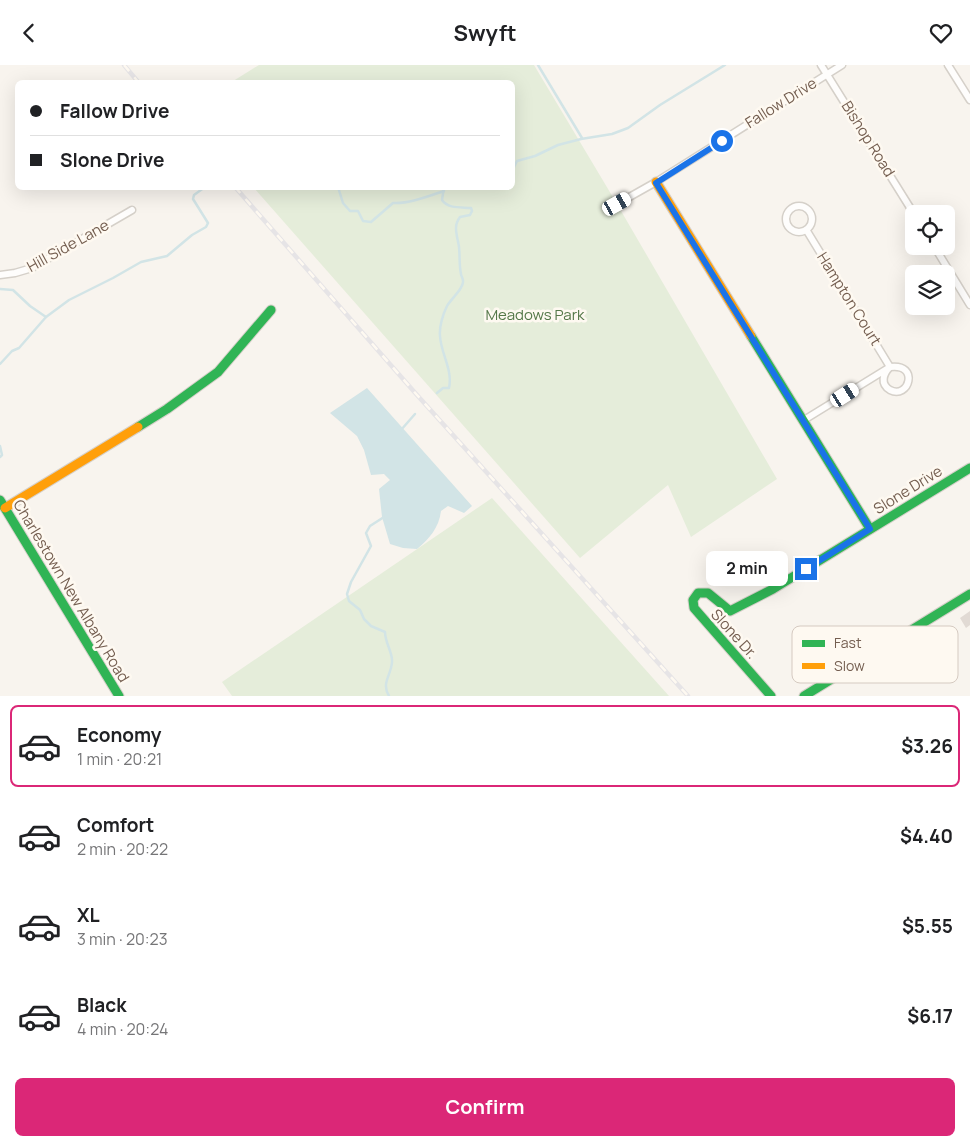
<!DOCTYPE html>
<html lang="en">
<head>
<meta charset="utf-8">
<style>
  :root { --surface:#fff; --page:#f6f6f6; --text:#202124; --muted:#757577; --line:#e0e0e0; --accent:#db2777 }
  body { margin:0; font-family:Manrope,sans-serif; background:var(--page); color:var(--text); height:100vh; display:flex; flex-direction:column; font-size:19px; white-space:nowrap }
  * { box-sizing:border-box; margin:0 }
  p { font-size:16px; color:var(--muted) }
  .icon { flex:none; width:28px; height:28px; fill:none; stroke:currentColor; stroke-width:2; stroke-linecap:round; stroke-linejoin:round }
  .map { position:relative; height:631px; overflow:hidden }
  .details { display:flex; flex-direction:column; background:var(--surface); flex:1 }
  .details>* { flex:none }
  .guide { position:absolute; left:15px; top:15px; width:500px; height:110px; border-radius:8px; box-shadow:0 5px 20px #0002; display:grid; align-content:center; height:110px; padding:0 15px; background:var(--surface) }
  .fabs { position:absolute; left:905px; top:140px; display:grid; gap:10px }
  .fabs a { display:grid; place-items:center; width:50px; height:50px; border-radius:8px; background:var(--surface); box-shadow:0 5px 20px #0002; font-size:25px }
  .end { position:absolute; width:22px; height:22px; margin:-11px; border:6px solid #1a73e8; background:#fff; box-shadow:0 0 0 2px #fff }
  .from { border-radius:50% }
  .bubble { position:absolute; height:35px; border-radius:8px; background:var(--surface); box-shadow:0 5px 20px #0002; font-size:16px; font-weight:700; line-height:35px; text-align:center }
  .car { position:absolute; width:15px; height:30px; margin:-15px -8px; border-radius:6px; box-shadow:0 0 4px 1px #0007; background:linear-gradient(#fff 24%,#345 0 40%,#fff 0 76%,#345 0 86%,#fff 0) }
  .guide b { display:flex; align-items:center; gap:18px; height:48px; font-size:19px }
  .guide b+b { border-top:1px solid var(--line) }
  .guide i { width:12px; height:12px; background:var(--text) }
  ul { padding:9px 0 0; list-style:none }
  li { display:flex; align-items:center; gap:15px; height:82px; margin:0 10px 8px; padding:0 5px; border:2px solid transparent; border-radius:8px }
  li div { flex:1 }
  li b { display:block; font-size:19px }
  li em { font-style:normal; font-weight:700 }
  li.current { border-color:var(--accent) }
  li>.icon { width:45px; height:45px; stroke-width:1.5 }
  .button { display:flex; gap:10px; margin-top:auto; padding:10px 15px }
  .button a { flex:1; height:58px; border-radius:8px; background:var(--accent); color:#fff; font-size:20px; font-weight:700; line-height:58px; text-align:center }
  header { display:flex; justify-content:space-between; align-items:center; height:65px; padding:0 15px; background:var(--surface); font-size:22px; font-weight:700 }
  .map>svg:first-child { display:block }
  .green { fill:#e5edda }
  .water { fill:#d2e4e6 }
  .lines { fill:none; stroke-linecap:round; stroke-linejoin:round }
  .stream { stroke:#d2e4e6; stroke-width:2.5 }
  .building { fill:#e1dad4 }
  .street-casing { stroke:#d5d0c9; stroke-width:9 }
  .fast-casing { stroke:#d6d0c9; stroke-width:11 }
  .slow-casing { stroke:#d6d0c9; stroke-width:11 }
  .street { stroke:#fefdfc; stroke-width:6 }
  .fast { stroke:#30b455; stroke-width:9 }
  .slow { stroke:#ff9f0a; stroke-width:9 }
  .rail-casing { stroke:#e6e4e6; stroke-width:4.5 }
  .rail { stroke:#fef9f1; stroke-width:2.5; stroke-dasharray:8; stroke-linecap:butt }
  .route { stroke:#1a73e8; stroke-width:6 }
  .labels { text-anchor:middle; stroke-width:5; stroke-linejoin:round; paint-order:stroke }
  .street-label { font-size:15px; fill:#745e50; stroke:#fef9f1 }
  .park-label { font-size:15px; fill:#557849; stroke:#fef9f1 }
  .key { fill:#fef9f1; stroke:#d5cac1; stroke-width:1 }
  .key-label { font-size:14px; fill:#745e50 }
</style>
</head>
<body>
<header><svg class="icon" aria-label="back" viewBox="0 0 24 24"><path d="M15 5l-7 7 7 7"/></svg>Swyft<svg class="icon" aria-label="heart" viewBox="0 0 24 24"><path d="M12 20l-8-8c-3-5 5-10 8-4 3-6 11-1 8 4z"/></svg></header>
<div class="map">
<svg width="970" height="631" viewBox="0 0 970 631">
  <rect width="100%" height="100%" fill="#f8f4ee"/>
  <g class="green">
    <polygon points="259,0 534,0 617,139 777,414 691,472 668,420 580,493 254,123 512,122 512,18 230,18"/>
    <polygon points="492,433 669,631 232,631 222,617"/>
  </g>
  <path class="water" d="M367,323L472,441L464,448L448,441L441,446C439,463 429,474 417,484L403,483L390,479L382,452L379,424L390,415L384,409L371,410L364,385L357,371L330,348Z"/>
  <g class="lines">
    <g class="stream">
      <polyline points="538,0 582,73"/>
      <polyline points="512,106 517,96 535,91 558,80 581,74 612,69 628,63 660,40 725,0"/>
      <path d="M338,122L343,138L350,146H358L363,156L371,157L393,138C409,139 429,131 444,126"/>
      <polyline points="0,224 13,225 30,241 46,252"/>
      <polyline points="0,299 12,286 19,283 46,252 69,235 113,213 141,197 167,191 192,170 206,162 208,158 193,134 194,130 205,122"/>
      <path d="M437,328L443,323H449C453,305 441,289 440,271C439,262 443,249 447,241C451,234 464,223 463,216C463,213 461,211 461,209C459,200 460,191 459,182C458,175 456,170 456,163C456,159 457,156 460,152L470,150L472,146L471,143C461,142 448,144 442,135L444,122"/>
      <polyline points="401,365 415,349"/>
      <polyline points="0,381 2,390 0,392"/>
      <path d="M384,452L370,461L366,468L371,481L351,517L347,529L349,536L360,545L364,554L371,561L385,567C385,578 393,588 392,597C391,611 381,618 389,631"/>
    </g>
  </g>
  <polygon class="building" points="970,546 970,560 966,563 960,553"/>
  <g class="lines">
    <g class="street-casing">
      <g id="street">
        <polyline points="821,0 914,149"/>
        <polyline points="948,0 970,35"/>
        <polyline points="617,139 656,117 842,0"/>
        <circle cx="799" cy="154" r="13"/>
        <polyline points="807,166 890,302"/>
        <polyline points="934,181 970,240"/>
        <polyline points="0,210 15,208 32,203 132,145"/>
        <path d="M804,355L890,302C920,298 909,335 890,325C880,319 883,309 890,302"/>
      </g>
    </g>
    <g class="fast-casing">
      <g id="fast">
        <polyline points="751,271 870,464"/>
        <polyline points="138,362 167,344 218,307 271,245"/>
        <polyline points="0,435 119,631"/>
        <polyline points="771,631 694,543 693,535 698,528 708,528 730,546 773,524 970,403"/>
        <polyline points="804,631 970,529"/>
      </g>
    </g>
    <g class="slow-casing">
      <g id="slow">
        <polyline points="656,117 751,271"/>
        <polyline points="5,443 138,362"/>
      </g>
    </g>
    <use href="#street" class="street"/>
    <use href="#fast" class="fast"/>
    <use href="#slow" class="slow"/>
    <g class="rail-casing">
      <g id="rail">
        <polyline points="124,0 139,18"/>
        <polyline points="235,122 417,330 688,631"/>
      </g>
    </g>
    <use href="#rail" class="rail"/>
  </g>
  <g class="lines">
    <polyline class="route" points="722,76 656,118 870,464 806,504"/>
  </g>
  <g class="labels">
    <g class="street-label">
      <text transform="translate(781 38) rotate(-32)" y="5">Fallow Drive</text>
      <text transform="translate(868 74) rotate(58)" y="5">Bishop Road</text>
      <text transform="translate(68 181) rotate(-29)" y="5">Hill Side Lane</text>
      <text transform="translate(849 234) rotate(58)" y="5">Hampton Court</text>
      <text transform="translate(908 425) rotate(-32)" y="5">Slone Drive</text>
      <text transform="translate(71 526) rotate(59)" y="5">Charlestown New Albany Road</text>
      <text transform="translate(734 569) rotate(48)" y="5">Slone Dr.</text>
    </g>
    <g class="park-label">
      <text x="535" y="255">Meadows Park</text>
    </g>
  </g>
  <rect x="792" y="561" width="166" height="57" rx="8" class="key"/>
  <rect x="802" y="575" width="23" height="7" fill="#30b455"/>
  <rect x="802" y="598" width="23" height="6" fill="#ff9f0a"/>
  <g class="key-label">
    <text x="834" y="583">Fast</text>
    <text x="834" y="606">Slow</text>
  </g>
</svg>
<div class="fabs">
<a><svg class="icon" aria-label="locate" viewBox="0 0 24 24"><circle cx="12" cy="12" r="6"/><path d="M12 2v4M12 18v4M2 12h4M18 12h4"/></svg></a>
<a><svg class="icon" aria-label="layers" viewBox="0 0 24 24"><path d="M12 4l9 5-9 5-9-5zM3 14l9 5 9-5"/></svg></a>
</div>
<i class="end from" style="left:722px;top:76px"></i>
<i class="end" style="left:806px;top:504px"></i>
<div class="bubble" style="left:706px;top:486px;width:82px">2 min</div>
<i class="car" style="left:617px;top:139px;rotate:61deg"></i>
<i class="car" style="left:845px;top:330px;rotate:58deg"></i>
<div class="guide">
<b><i class="from"></i>Fallow Drive</b>
<b><i></i>Slone Drive</b>
</div>
</div>
<section class="details">
<ul>
<li class="current"><svg class="icon" aria-label="car" viewBox="0 0 24 24"><path d="M5 17H2v-5l4-1 3-4h7l3 4 3 1v5h-3M9 17h6M6 11h13"/><circle cx="7" cy="17" r="2"/><circle cx="17" cy="17" r="2"/></svg><div><b>Economy</b><p>1 min · 20:21</p></div><em>$3.26</em></li>
<li><svg class="icon" aria-label="car" viewBox="0 0 24 24"><path d="M5 17H2v-5l4-1 3-4h7l3 4 3 1v5h-3M9 17h6M6 11h13"/><circle cx="7" cy="17" r="2"/><circle cx="17" cy="17" r="2"/></svg><div><b>Comfort</b><p>2 min · 20:22</p></div><em>$4.40</em></li>
<li><svg class="icon" aria-label="car" viewBox="0 0 24 24"><path d="M5 17H2v-5l4-1 3-4h7l3 4 3 1v5h-3M9 17h6M6 11h13"/><circle cx="7" cy="17" r="2"/><circle cx="17" cy="17" r="2"/></svg><div><b>XL</b><p>3 min · 20:23</p></div><em>$5.55</em></li>
<li><svg class="icon" aria-label="car" viewBox="0 0 24 24"><path d="M5 17H2v-5l4-1 3-4h7l3 4 3 1v5h-3M9 17h6M6 11h13"/><circle cx="7" cy="17" r="2"/><circle cx="17" cy="17" r="2"/></svg><div><b>Black</b><p>4 min · 20:24</p></div><em>$6.17</em></li>
</ul>
<div class="button"><a>Confirm</a></div>
</section>
</body>
</html>
